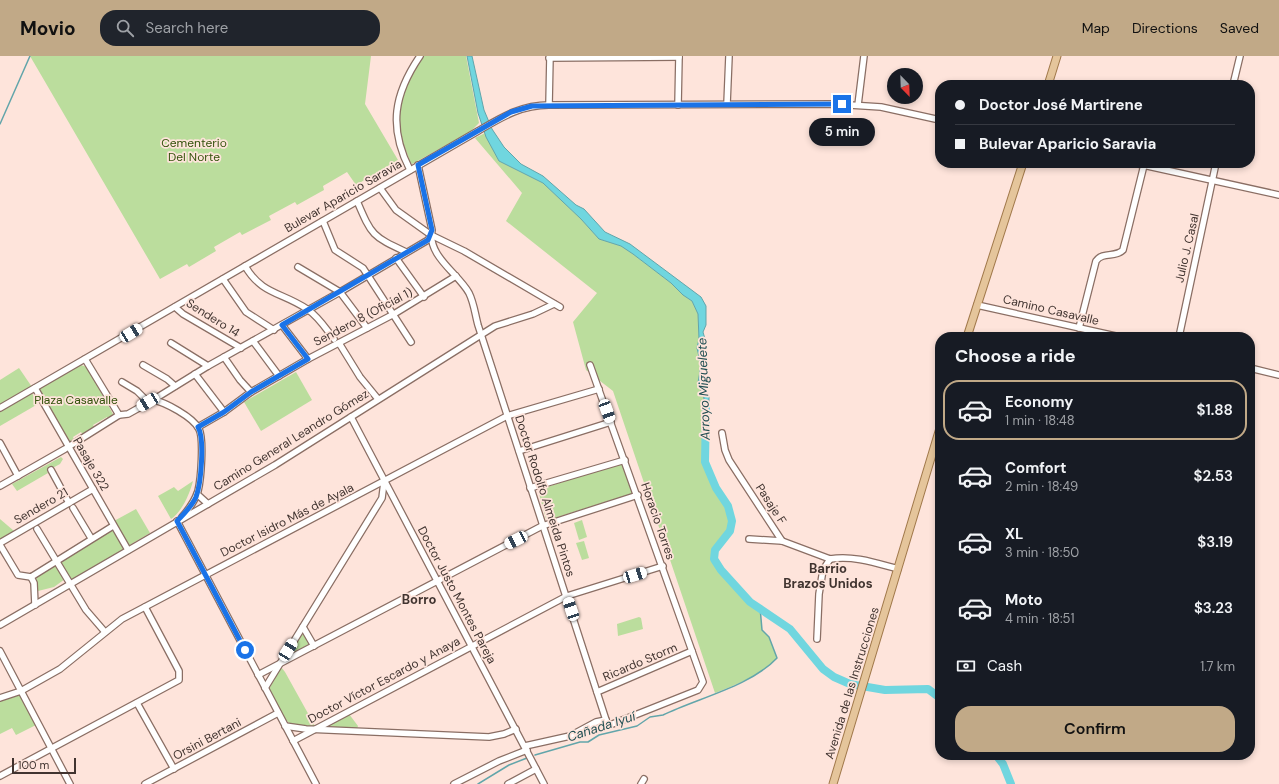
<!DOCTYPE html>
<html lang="en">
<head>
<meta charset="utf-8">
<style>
  :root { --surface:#171b24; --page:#20242c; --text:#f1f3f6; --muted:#9ea1a6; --line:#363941; --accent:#c1a987 }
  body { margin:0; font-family:"DM Sans",sans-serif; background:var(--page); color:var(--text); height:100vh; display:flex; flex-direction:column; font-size:15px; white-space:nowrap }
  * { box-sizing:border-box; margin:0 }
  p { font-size:13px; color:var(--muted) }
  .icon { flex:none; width:22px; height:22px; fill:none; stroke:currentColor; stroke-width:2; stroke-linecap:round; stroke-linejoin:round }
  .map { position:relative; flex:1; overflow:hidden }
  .panel { position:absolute; left:935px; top:276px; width:320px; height:428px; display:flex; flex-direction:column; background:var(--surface); border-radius:16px; box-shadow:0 2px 6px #0003 }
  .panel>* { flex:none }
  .top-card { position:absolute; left:935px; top:24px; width:320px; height:88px; border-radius:16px; box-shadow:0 2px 6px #0003; display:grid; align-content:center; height:88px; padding:0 20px; background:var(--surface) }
  .needle { width:26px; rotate:157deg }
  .buttons { position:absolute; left:887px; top:12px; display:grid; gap:8px }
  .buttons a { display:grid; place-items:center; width:36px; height:36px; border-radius:50%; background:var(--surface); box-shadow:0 2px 6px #0003; font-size:20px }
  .scale { position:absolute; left:12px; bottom:10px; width:64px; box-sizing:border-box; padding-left:4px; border:2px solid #413430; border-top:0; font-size:11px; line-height:14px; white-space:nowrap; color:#413430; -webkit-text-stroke:3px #fee4db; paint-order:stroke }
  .end { position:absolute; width:18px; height:18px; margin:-9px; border:5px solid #1a73e8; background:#fff; box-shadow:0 0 0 2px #fff }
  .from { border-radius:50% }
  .bubble { position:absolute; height:28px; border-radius:14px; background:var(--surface); box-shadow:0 2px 6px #0003; font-size:13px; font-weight:600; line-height:28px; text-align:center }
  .car { position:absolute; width:12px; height:24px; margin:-12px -6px; border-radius:5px; box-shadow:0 0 3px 1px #0007; background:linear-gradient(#fff 24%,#345 0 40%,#fff 0 76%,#345 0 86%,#fff 0) }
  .top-card b { display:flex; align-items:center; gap:14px; height:38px; font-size:15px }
  .top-card b+b { border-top:1px solid var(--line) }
  .top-card i { width:10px; height:10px; background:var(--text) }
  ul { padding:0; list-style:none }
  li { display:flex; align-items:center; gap:12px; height:60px; margin:0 8px 6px; padding:0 12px; border:2px solid transparent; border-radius:16px }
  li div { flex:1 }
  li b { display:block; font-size:15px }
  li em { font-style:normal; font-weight:600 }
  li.on { border-color:var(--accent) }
  li>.icon { width:36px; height:36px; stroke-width:1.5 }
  h2 { padding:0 20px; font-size:18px; line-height:48px }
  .pay { display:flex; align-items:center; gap:10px; height:44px; padding:0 20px; font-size:15px }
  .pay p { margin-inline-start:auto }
  .button { display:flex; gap:8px; margin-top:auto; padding:8px 20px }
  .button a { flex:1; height:46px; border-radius:16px; background:var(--accent); color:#111; font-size:16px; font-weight:600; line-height:46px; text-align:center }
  header { display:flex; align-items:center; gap:24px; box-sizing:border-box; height:56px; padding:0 20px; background:var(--accent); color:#111 }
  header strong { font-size:19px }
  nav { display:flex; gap:22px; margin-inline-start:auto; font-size:14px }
  .search { width:280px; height:36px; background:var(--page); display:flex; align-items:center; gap:10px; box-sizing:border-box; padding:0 14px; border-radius:16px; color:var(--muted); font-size:15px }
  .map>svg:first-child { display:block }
  .green { fill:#bbdd9d }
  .water { fill:#70d6df; stroke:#62a5aa }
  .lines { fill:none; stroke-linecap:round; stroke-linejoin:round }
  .stream { stroke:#62a5aa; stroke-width:1.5 }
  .river { stroke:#70d6df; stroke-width:8 }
  .minor-casing { stroke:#8a6e64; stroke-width:8 }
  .major-casing { stroke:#a1794b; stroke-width:9 }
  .minor { stroke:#fff; stroke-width:5.5 }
  .major { stroke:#e5c59b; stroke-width:7 }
  .route { stroke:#1a73e8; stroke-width:5 }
  .labels { text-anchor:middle; stroke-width:3.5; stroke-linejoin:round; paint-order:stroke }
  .park-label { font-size:12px; fill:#33510b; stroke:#fee4db }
  .street-label { font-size:12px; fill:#413430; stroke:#fee4db }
  .water-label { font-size:13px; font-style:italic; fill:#235054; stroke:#fee4db }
  .neighbourhood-label { font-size:13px; font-weight:bold; fill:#413430; stroke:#fee4db }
</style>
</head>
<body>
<header>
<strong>Movio</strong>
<div class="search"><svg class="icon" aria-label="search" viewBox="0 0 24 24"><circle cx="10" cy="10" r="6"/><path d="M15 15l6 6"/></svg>Search here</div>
<nav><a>Map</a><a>Directions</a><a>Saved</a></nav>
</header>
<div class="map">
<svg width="1279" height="728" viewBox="0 0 1279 728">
  <rect width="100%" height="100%" fill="#fee4db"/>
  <g class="green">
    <polygon points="30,0 371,0 365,48 398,104 356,129 347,116 323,130 324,134 297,149 295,146 269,160 271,164 242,179 240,176 214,191 216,195 189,211 187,208 160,223"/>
    <path d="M423,0H466L479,67L470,76L412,108L410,106C407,96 402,86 400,76C396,48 408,22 423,0Z"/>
    <path d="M485,77L499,105L543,127L581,163L599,183L621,190L633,198L671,227L683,239L692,245L698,258L699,283L697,292L701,309L698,327L704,342L705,406L716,432L728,450L732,465L730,475L715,494L714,503L721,514L734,527L742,538L760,551L762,574L769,581L777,602C760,620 737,628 715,637L613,335L586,314L573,266L597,237L506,165L522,137L475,82Z"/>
    <polygon points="81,309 87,311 113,358 109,364 107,361 93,369 95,372 83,379 81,376 73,381 74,384 70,386 39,333"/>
    <polygon points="19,312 32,331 0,350 0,324"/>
    <polygon points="296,316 312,344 261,375 244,346"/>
    <polygon points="32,337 38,348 0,370 0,356"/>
    <polygon points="61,401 63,403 60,408 47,415 48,417 17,435 12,428"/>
    <polygon points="623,406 634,437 548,464 546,463 538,434"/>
    <path d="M193,425C190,437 182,456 171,463L158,440L174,431L178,435Z"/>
    <polygon points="136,453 150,477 128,490 114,465"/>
    <polygon points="0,463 14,475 0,483"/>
    <polygon points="582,464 587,481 579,484 574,467"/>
    <polygon points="112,473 124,493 71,524 59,505"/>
    <polygon points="584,485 589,502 582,504 576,487"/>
    <polygon points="55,510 65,523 54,531 38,535 36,520"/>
    <polygon points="639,561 641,562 643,573 618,580 617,568"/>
    <polygon points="301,578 305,579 309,588 291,598 290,596"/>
    <path d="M281,611L285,616L315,670C291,671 288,670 277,650C274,644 270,639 269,633Z"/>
    <polygon points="20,638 36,669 16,679 12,672 0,678 0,644"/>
    <polygon points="349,658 358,670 357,673 326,670"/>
  </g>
  <polygon class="water" points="467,0 472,0 484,54 492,73 504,91 521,108 543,120 576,149 584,153 605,176 630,188 701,241 706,250 706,269 703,276 705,283 703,291 706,309 704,327 709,341 709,353 705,362 703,356 704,342 698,327 701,309 697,292 699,283 698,258 692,245 683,239 671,227 633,198 621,190 599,183 581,163 543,127 499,105 486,81 478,57"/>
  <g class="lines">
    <g class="stream">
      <polyline points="0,68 30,0"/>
      <path d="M535,699L580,686H588L599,679L637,670L650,661L663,659C698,642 751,630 777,602L769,581L762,574L760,551"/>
      <polyline points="478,728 509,709 527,702"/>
    </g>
    <g class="river">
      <polyline points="706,352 705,406 716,432 728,450 732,465 730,475 715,494 714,503 721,514 750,546 790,573 823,613 834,621 850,628 885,634 928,633 940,642"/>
      <polyline points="996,699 1003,708 1011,728"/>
    </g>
    <g class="minor-casing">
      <g id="minor">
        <polyline points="549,2 679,1"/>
        <polyline points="1233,29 1240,0"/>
        <polyline points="727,48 729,0"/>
        <polyline points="549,49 550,0"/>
        <polyline points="678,49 679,0"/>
        <polyline points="858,49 864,0"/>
        <polyline points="1134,107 1279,139"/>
        <path d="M418,109L432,174C427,200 458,217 469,237C474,247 475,258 478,269L606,664L607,668L610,669L698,634L703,626L590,309"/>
        <path d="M410,114C388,71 394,38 420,0"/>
        <polyline points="380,132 396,154 431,179 464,195 560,251"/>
        <path d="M357,145C372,180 372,180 406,196"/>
        <polyline points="323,165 335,194 363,212 411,286"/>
        <polyline points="396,202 424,241"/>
        <path d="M245,210C262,239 282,236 307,253C319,261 326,273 334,283"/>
        <polyline points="298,211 340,236 367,272"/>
        <polyline points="223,223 246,256 274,274"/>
        <polyline points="977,249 1120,281"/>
        <polyline points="175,251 183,258 241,292"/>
        <polyline points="282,269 308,303"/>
        <path d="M1079,272L1096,205C1103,195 1116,202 1123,194L1144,109"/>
        <polyline points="1179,281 1216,107"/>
        <polyline points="253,285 279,320"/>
        <polyline points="171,287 208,310"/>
        <polyline points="339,287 360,321 378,343"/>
        <polyline points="224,301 240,324 251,336"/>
        <polyline points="85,303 119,359"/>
        <polyline points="143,309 167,323 175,330"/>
        <polyline points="1250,312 1279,319"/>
        <polyline points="195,318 224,356"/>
        <polyline points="122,326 137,335 148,346"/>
        <polyline points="35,332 128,494"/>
        <path d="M153,344C165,346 193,361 199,373C204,383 201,423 198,435C195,445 189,453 182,461"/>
        <path d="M0,352L478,75C502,61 521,49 549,49L834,48L881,51L940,64"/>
        <polyline points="351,361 544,728"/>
        <polyline points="198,371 224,356 251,336 308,303 394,258 456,220"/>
        <polyline points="722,377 725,394 729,404 782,485 830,503"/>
        <polyline points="0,387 18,420"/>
        <polyline points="519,395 611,366"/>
        <polyline points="51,414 69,447"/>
        <polyline points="0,430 65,393 119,359 128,358 153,344 208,310 340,236 428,184 431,179"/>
        <polyline points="530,432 625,404"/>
        <polyline points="197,438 208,448"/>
        <polyline points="73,452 91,482"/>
        <polyline points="177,465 316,728"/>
        <polyline points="37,473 86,554 105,576"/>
        <polyline points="749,483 782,485"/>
        <polyline points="0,487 93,433"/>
        <polyline points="0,489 18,519 31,521 113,470"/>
        <path d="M830,503C853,499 876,507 898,513"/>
        <polyline points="31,521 34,527 35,549"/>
        <polyline points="0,569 275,409 495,270 533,258 554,248"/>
        <polyline points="303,571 314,590"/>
        <polyline points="817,583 819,538 823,514 830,503"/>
        <polyline points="0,595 70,728"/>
        <polyline points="258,619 542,470 638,439"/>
        <polyline points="265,632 382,442 384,426"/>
        <polyline points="597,636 692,595"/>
        <polyline points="0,642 21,635 60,613 122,563 507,360 599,333"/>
        <polyline points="137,647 174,713"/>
        <polyline points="285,670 306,673 489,681 504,678 516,673"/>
        <polyline points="293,685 567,540 663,510"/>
        <polyline points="525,690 570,680 596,666 606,664"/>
        <polyline points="0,720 179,624 179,615 145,551"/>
        <polyline points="145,728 278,657"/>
        <polyline points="454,728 499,705 527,694"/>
        <polyline points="508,728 536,713"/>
        <polyline points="641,728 644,723"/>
      </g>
    </g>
    <g class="major-casing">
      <g id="major">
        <polyline points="1048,29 1057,0"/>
        <polyline points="967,281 1023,107"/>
        <polyline points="833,728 940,372"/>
      </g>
    </g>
    <use href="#minor" class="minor"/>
    <use href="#major" class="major"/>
  </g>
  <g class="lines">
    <path class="route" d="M245,594L177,465C184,458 192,450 196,441C201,428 205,383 198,371L224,356L251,336L308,303L282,269L428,184L432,174L418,109L511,56L532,50L842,48"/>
  </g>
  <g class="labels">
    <g class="park-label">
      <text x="194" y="91">Cementerio<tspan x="194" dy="14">Del Norte</tspan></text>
      <text x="76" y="348">Plaza Casavalle</text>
    </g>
    <g class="street-label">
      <text transform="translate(343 140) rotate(-30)" y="4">Bulevar Aparicio Saravia</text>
      <text transform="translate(1187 192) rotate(-77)" y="4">Julio J. Casal</text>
      <text transform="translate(1051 254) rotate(13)" y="4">Camino Casavalle</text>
      <text transform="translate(363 261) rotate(-28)" y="4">Sendero 8 (Oficial 1)</text>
      <text transform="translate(213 262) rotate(32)" y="4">Sendero 14</text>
      <text transform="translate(291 384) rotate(-32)" y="4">Camino General Leandro Gómez</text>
      <text transform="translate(91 408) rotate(60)" y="4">Pasaje 322</text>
      <text transform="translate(545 440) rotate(72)" y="4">Doctor Rodolfo Almeida Pintos</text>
      <text transform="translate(771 448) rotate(57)" y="4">Pasaje F</text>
      <text transform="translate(41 450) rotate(-30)" y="4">Sendero 21</text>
      <text transform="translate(287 464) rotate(-27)" y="4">Doctor Isidro Más de Ayala</text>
      <text transform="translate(658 465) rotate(71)" y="4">Horacio Torres</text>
      <text transform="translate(457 539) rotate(62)" y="4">Doctor Justo Montes Pareja</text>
      <text transform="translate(640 606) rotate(-23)" y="4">Ricardo Storm</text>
      <text transform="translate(384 624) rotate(-28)" y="4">Doctor Víctor Escardo y Anaya</text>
      <text transform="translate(852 627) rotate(-73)" y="4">Avenida de las Instrucciones</text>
      <text transform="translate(207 683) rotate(-28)" y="4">Orsini Bertani</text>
    </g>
    <g class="water-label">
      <text transform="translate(703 333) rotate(-92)" y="5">Arroyo Miguelete</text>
      <text transform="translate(601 670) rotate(-18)" y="5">Cañada Iyuí</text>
    </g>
    <g class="neighbourhood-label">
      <text x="828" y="517">Barrio<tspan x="828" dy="15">Brazos Unidos</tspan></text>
      <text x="419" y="548">Borro</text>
    </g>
  </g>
</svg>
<div class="buttons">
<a><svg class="needle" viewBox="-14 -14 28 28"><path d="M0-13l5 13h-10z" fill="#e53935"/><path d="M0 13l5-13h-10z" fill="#9ea1a6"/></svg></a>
</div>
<div class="scale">100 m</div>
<i class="end from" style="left:245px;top:594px"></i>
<i class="end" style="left:842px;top:48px"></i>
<div class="bubble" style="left:809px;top:62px;width:66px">5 min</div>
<i class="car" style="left:131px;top:277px;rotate:59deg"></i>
<i class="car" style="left:148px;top:346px;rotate:239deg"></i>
<i class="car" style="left:607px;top:355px;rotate:160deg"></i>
<i class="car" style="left:516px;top:484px;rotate:243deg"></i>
<i class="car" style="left:635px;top:519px;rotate:73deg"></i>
<i class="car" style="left:571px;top:553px;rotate:342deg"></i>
<i class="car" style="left:288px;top:594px;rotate:32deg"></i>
<div class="top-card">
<b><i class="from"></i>Doctor José Martirene</b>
<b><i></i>Bulevar Aparicio Saravia</b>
</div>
<section class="panel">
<h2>Choose a ride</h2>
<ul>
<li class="on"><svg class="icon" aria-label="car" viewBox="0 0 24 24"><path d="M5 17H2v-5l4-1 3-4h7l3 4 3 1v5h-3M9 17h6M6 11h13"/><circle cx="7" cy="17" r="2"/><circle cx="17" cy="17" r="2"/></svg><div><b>Economy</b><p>1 min · 18:48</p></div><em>$1.88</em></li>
<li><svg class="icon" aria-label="car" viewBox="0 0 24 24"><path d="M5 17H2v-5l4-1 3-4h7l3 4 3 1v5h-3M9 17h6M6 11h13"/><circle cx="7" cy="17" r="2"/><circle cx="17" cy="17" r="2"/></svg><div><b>Comfort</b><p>2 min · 18:49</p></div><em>$2.53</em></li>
<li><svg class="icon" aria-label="car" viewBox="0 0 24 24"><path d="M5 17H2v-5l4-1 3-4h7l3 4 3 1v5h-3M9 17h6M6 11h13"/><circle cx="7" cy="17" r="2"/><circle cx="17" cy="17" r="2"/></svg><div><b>XL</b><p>3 min · 18:50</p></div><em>$3.19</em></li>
<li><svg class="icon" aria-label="car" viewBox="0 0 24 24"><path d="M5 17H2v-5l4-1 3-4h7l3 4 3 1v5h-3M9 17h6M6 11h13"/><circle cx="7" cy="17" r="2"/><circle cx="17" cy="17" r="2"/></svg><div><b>Moto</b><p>4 min · 18:51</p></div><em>$3.23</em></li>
</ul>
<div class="pay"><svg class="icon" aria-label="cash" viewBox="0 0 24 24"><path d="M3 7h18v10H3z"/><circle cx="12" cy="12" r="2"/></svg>Cash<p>1.7 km</p></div>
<div class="button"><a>Confirm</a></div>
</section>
</div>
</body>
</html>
